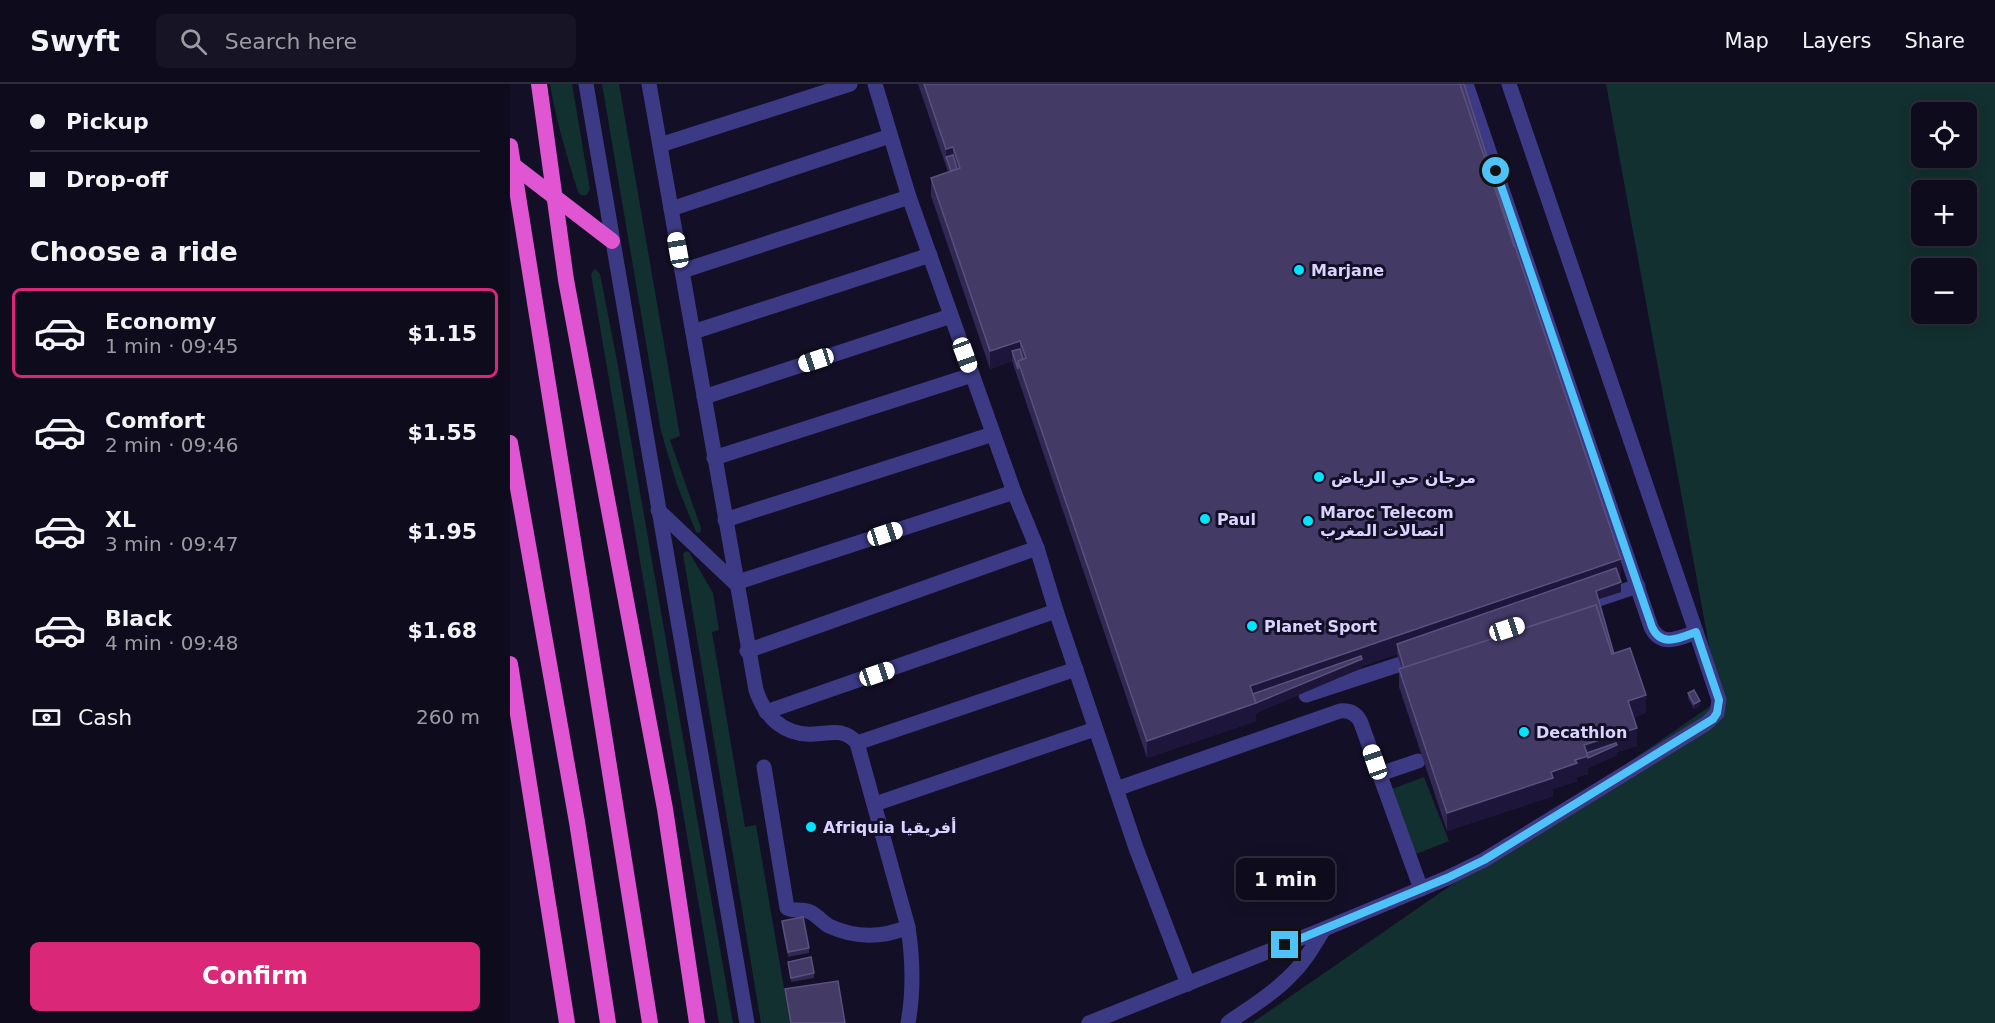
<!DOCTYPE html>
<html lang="en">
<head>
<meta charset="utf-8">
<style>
  :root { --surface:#0e0b1c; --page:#171425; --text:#f1f3f6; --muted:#9b9ba3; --line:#2e2b3b; --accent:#db2777 }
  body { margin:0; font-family:"DejaVu Sans",Cairo,sans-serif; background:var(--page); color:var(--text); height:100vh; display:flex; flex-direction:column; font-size:22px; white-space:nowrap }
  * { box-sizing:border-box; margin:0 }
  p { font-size:20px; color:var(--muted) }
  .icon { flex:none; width:33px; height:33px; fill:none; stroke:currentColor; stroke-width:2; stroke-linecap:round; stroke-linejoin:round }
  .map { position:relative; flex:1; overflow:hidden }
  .details { display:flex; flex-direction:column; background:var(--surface); width:510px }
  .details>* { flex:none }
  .guide { display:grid; align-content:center; height:132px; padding:0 30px; background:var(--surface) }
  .fabs { position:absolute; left:1401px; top:18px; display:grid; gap:12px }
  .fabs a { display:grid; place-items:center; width:66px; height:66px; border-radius:9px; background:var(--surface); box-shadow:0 3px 15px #0003,0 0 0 2px var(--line); font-size:30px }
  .end { position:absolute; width:27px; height:27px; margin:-14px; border:8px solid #4fc3f7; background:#111; box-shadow:0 0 0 3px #111 }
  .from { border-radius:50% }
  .bubble { position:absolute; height:42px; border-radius:9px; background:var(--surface); box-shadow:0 3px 15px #0003,0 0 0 2px var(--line); font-size:20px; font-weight:800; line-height:42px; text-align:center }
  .car { position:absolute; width:18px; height:36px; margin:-18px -9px; border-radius:8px; box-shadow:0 0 4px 2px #0007; background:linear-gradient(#fff 24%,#345 0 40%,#fff 0 76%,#345 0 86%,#fff 0) }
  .guide b { display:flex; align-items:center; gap:21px; height:57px; font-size:22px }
  .guide b+b { border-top:2px solid var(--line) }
  .guide i { width:15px; height:15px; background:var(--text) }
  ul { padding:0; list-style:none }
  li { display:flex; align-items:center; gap:18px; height:90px; margin:0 12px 9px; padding:0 18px; border:3px solid transparent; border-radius:9px }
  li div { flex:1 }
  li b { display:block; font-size:22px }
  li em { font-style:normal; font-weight:800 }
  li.current { border-color:var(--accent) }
  li>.icon { width:54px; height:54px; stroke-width:1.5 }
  h2 { padding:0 30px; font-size:27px; line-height:72px }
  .pay { display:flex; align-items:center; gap:15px; height:66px; padding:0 30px; font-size:22px }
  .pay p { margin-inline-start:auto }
  .button { display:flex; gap:12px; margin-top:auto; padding:12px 30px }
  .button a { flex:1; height:69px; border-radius:9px; background:var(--accent); color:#fff; font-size:24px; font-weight:800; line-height:69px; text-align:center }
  header { display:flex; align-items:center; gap:36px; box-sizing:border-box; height:84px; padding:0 30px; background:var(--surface); border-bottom:2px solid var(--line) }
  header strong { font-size:28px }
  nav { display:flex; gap:33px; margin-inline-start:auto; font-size:21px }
  .search { width:420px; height:54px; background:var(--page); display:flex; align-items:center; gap:15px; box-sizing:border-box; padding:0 21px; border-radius:9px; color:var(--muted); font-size:22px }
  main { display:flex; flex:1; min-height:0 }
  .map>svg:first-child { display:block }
  .green { fill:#12302f; fill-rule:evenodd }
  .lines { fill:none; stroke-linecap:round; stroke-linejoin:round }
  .service { stroke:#3d3a85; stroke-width:15 }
  .trunk { stroke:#e055d1; stroke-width:16 }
  .wall { fill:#312854 }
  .shaded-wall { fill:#1d163a }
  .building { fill:#433a66; stroke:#5a527e; stroke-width:1.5 }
  .route { stroke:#4fc3f7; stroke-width:8 }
  .poi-dot { fill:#00e5ff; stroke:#130f26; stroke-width:2 }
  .labels { text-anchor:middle; stroke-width:6; stroke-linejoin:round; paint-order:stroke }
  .poi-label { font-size:16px; font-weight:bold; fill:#d9d4ff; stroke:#130f26; text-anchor:start }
</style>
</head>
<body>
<header>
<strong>Swyft</strong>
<div class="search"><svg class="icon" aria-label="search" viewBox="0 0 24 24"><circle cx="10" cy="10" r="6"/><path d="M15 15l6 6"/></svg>Search here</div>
<nav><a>Map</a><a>Layers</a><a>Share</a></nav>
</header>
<main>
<section class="details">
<div class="guide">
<b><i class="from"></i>Pickup</b>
<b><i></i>Drop-off</b>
</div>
<h2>Choose a ride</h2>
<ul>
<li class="current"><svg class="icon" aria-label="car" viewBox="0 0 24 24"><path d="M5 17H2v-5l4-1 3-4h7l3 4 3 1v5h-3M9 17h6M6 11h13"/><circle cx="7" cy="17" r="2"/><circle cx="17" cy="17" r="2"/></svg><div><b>Economy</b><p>1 min · 09:45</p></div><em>$1.15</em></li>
<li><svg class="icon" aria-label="car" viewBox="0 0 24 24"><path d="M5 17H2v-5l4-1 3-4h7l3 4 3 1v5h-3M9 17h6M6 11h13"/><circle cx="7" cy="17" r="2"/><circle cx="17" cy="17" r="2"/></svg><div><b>Comfort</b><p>2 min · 09:46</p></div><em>$1.55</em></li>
<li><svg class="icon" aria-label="car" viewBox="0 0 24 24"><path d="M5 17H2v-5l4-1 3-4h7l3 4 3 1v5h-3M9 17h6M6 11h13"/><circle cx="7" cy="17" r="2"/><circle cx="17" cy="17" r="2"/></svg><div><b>XL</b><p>3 min · 09:47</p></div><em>$1.95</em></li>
<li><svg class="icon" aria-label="car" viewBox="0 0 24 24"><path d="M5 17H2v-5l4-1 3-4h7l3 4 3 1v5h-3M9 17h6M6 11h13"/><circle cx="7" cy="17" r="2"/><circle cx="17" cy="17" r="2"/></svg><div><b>Black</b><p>4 min · 09:48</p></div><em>$1.68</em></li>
</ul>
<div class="pay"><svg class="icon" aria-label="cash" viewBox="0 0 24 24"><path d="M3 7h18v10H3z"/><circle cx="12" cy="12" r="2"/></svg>Cash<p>260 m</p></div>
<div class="button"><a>Confirm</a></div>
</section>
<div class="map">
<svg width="1485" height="939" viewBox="0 0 1485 939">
  <rect width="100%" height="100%" fill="#130f26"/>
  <g class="green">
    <path d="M40,0H62L80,106L76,111H71L68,108C57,72 46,37 40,0Z"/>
    <polygon points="92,0 109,0 170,352 160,356 191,444 190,449 186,448 167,401 151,347"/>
    <path d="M1096,0H1485V939H742L1209,616ZM1412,28H1456V74H1412ZM1412,106H1456V152H1412ZM1412,184H1456V230H1412Z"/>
    <polygon points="85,185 90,190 107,277 223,939 209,939 81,190"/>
    <polygon points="176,467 179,468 203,509 209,546 202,548 235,743 246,741 280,939 251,939 173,470"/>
    <polygon points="914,693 939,757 906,770 882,705"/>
  </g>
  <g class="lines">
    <g class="service">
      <polyline points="76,0 237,939"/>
      <path d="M139,0L246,606C255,633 274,652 304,650C322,649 334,644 347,659L398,843C403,876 404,906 398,939"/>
      <polyline points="365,0 399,113 504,408 527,464 546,527 626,764 678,900"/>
      <path d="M956,0L1141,543C1151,564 1170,554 1186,548"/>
      <polyline points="150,61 340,0"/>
      <polyline points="161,125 380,52"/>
      <polyline points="172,187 399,113"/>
      <polyline points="183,248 420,171"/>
      <polyline points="194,313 441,232"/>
      <polyline points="204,374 462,291"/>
      <polyline points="148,426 225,499 504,408"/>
      <polyline points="215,436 483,350"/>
      <polyline points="1071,521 1128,502"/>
      <polyline points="237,567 527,464"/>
      <polyline points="796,611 909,574"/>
      <polyline points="256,628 546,527"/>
      <polyline points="347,659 566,585"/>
      <path d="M254,683L277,824C284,828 292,824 300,828C307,831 312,838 319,842C345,854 372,854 398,843"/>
      <polyline points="870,690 908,677"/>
      <path d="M606,705L830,627C840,626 847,630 851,639L911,805"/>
      <polyline points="365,720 585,645"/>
      <polyline points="579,939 814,845 937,794 974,776 1197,639 1207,629 1209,616 1186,548 999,0"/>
      <path d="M718,939C739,924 763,910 781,891C795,878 804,861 814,845"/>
    </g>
    <g class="trunk">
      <polyline points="29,0 56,196 155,725 187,939"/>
      <polyline points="0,62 140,939"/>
      <polyline points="3,81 102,157"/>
      <polyline points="0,359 67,738 98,939"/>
      <polyline points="0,580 57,939"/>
    </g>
  </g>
  <g class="wall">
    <polygon points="408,0 954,0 1005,162 1111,493 1109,493 1111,508 1089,515 1104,570 1136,629 1124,633 1127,662 1107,668 1107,671 1078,684 1078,690 1067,693 1067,697 1043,705 1043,712 937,747 889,603 889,585 892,585 887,570 852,582 852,584 746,629 746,637 637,674 502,277 480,285 421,112 421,94 438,88"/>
    <polygon points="1178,609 1190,622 1184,625 1178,614"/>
    <polygon points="272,837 299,864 299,869 278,873 272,842"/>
    <polygon points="278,878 304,889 304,894 281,898"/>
    <polygon points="275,905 335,939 280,939"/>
  </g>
  <g class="shaded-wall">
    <polygon points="443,63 443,81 436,73 436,83 436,65"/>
    <polygon points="510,257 510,274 502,267 502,277 480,285 480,267"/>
    <polygon points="1111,475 1111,493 890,569 887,560 887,570 852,582 852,584 746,629 746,637 637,674 637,657 740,602"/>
    <polygon points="1111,498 1111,508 1086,516 1086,507"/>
    <polygon points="1136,611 1136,629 1118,635 1118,617"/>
    <polygon points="1190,617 1190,622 1184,625 1184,620"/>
    <polygon points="1127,644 1127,662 1107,668 1107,671 1078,684 1078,690 1067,693 1067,697 1043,705 1043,712 937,747 937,729 1041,688 1065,676 1074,661"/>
  </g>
  <g class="building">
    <polygon points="414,0 950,0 1111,475 740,602 746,619 637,657 508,277 516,274 510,257 480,267 421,94 450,84 443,63 436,65"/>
    <polygon points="950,0 954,0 1005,162 1004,162"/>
    <polygon points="443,71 447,85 441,87 436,73"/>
    <polygon points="510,265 513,275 508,277 508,285 502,267"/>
    <polygon points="1106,484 1111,498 1086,507 1104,570 1102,570 1086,521 894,584 887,560"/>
    <polygon points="1086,521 1102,570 1120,564 1136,611 1118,617 1127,644 1074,661 1078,672 1065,676 1067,679 1041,688 1043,694 937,729 889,585"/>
    <polygon points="851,572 852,575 746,619 743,610"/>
    <polygon points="1184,606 1190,617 1184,620 1178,609"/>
    <polygon points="1106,659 1107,661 1078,674 1077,669"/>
    <polygon points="293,833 299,864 278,868 272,837"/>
    <polygon points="301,873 304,889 281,894 278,878"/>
    <polygon points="328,897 335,939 281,939 275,905"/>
  </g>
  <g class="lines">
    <path class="route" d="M775,861L937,794L974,776L1203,635L1207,629L1209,616L1186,548C1170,554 1151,564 1142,543L986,87"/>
  </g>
  <g class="poi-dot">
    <circle cx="789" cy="186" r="6"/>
    <circle cx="809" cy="393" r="6"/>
    <circle cx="695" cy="435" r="6"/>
    <circle cx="798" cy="437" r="6"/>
    <circle cx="742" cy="542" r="6"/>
    <circle cx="1014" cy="648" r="6"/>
    <circle cx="301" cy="743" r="6"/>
  </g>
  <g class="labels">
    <g class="poi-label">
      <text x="801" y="192">Marjane</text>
      <text x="821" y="399">مرجان حي الرياض</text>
      <text x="810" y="434">Maroc Telecom<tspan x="810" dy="18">اتصالات المغرب</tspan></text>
      <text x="707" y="441">Paul</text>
      <text x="754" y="548">Planet Sport</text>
      <text x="1026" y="654">Decathlon</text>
      <text x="313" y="749">Afriquia أفريقيا</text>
    </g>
  </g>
</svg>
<div class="fabs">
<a><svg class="icon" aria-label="locate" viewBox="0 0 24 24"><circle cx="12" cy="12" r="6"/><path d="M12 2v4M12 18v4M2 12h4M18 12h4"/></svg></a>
<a>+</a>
<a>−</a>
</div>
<i class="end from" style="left:986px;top:87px"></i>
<i class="end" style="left:775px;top:861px"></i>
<div class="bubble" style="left:726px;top:774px;width:99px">1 min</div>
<i class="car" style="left:168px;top:166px;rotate:350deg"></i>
<i class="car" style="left:455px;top:271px;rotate:160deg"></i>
<i class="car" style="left:306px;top:276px;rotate:252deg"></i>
<i class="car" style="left:375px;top:450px;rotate:72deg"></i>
<i class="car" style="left:997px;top:545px;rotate:72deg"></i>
<i class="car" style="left:367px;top:590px;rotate:71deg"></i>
<i class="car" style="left:865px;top:678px;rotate:341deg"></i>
</div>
</main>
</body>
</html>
